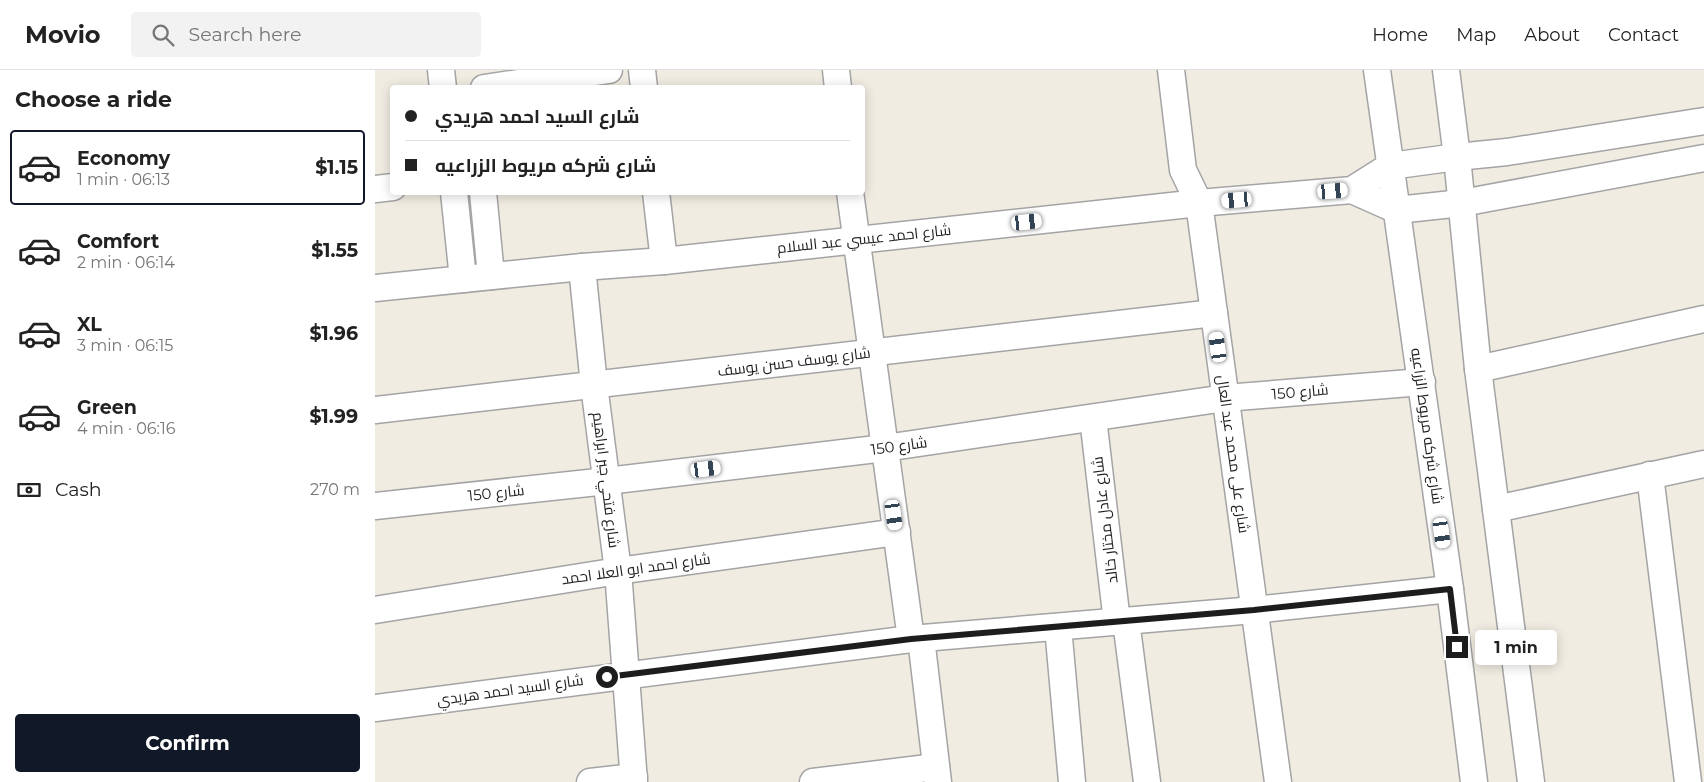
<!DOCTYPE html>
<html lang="en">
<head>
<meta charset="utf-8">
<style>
  :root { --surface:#fff; --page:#f2f2f2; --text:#222; --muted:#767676; --line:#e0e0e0; --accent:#111827 }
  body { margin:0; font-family:Montserrat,Cairo,sans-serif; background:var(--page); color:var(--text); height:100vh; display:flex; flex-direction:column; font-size:19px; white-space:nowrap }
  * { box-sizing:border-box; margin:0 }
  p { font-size:16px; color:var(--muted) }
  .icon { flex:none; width:28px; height:28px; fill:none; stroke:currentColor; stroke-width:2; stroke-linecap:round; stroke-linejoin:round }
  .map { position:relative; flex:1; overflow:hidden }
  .side { display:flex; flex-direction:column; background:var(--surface); width:375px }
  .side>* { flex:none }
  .banner { position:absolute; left:15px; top:15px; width:475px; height:110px; border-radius:5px; box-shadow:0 2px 12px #0003; display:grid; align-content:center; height:110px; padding:0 15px; background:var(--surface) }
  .end { position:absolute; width:22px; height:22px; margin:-11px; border:6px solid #1d1d1d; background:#fff; box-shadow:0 0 0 2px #fff }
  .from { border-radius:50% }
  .bubble { position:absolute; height:35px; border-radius:5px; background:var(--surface); box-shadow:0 2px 12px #0003; font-size:16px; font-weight:700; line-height:35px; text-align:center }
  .car { position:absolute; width:15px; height:30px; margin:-15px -8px; border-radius:6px; box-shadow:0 0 4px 1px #0007; background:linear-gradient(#fff 24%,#345 0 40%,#fff 0 76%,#345 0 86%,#fff 0) }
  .banner b { display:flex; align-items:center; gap:18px; height:48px; font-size:19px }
  .banner b+b { border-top:1px solid var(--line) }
  .banner i { width:12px; height:12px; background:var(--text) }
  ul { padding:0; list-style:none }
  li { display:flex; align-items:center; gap:15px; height:75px; margin:0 10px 8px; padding:0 5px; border:2px solid transparent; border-radius:5px }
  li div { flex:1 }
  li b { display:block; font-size:19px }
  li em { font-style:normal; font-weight:700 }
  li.current { border-color:var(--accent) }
  li>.icon { width:45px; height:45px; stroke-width:1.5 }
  h2 { padding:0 15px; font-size:22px; line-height:60px }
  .pay { display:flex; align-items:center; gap:12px; height:55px; padding:0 15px; font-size:19px }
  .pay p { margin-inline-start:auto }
  .action { display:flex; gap:10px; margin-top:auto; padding:10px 15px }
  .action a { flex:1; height:58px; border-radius:5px; background:var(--accent); color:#fff; font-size:20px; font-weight:700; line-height:58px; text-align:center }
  header { display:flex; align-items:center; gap:30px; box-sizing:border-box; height:70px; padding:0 25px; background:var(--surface); border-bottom:1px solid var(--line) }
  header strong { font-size:24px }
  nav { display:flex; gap:28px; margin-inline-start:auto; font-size:18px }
  .search { width:350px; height:45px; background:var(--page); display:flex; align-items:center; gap:12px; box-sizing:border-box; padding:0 18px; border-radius:5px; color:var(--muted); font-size:19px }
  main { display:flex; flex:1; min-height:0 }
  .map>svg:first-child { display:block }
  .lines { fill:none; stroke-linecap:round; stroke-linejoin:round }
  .minor-casing { stroke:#a4a4a4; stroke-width:29 }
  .minor { stroke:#fff; stroke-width:26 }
  .route { stroke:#1d1d1d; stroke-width:6 }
  .labels { text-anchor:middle; stroke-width:4; stroke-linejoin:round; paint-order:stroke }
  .street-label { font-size:15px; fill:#1d1d1d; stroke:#fff }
</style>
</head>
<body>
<header>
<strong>Movio</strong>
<div class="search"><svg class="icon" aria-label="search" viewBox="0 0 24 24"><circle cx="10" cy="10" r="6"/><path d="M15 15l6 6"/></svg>Search here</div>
<nav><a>Home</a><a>Map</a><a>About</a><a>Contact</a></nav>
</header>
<main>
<section class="side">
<h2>Choose a ride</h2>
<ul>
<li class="current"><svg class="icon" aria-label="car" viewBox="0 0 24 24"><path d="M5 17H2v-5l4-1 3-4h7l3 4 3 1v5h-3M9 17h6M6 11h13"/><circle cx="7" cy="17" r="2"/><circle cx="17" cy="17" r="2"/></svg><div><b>Economy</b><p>1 min · 06:13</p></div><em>$1.15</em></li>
<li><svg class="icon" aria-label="car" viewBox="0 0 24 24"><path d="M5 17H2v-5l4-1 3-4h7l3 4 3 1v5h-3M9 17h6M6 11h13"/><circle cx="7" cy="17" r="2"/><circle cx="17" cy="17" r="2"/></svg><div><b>Comfort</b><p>2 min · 06:14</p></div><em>$1.55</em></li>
<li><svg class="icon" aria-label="car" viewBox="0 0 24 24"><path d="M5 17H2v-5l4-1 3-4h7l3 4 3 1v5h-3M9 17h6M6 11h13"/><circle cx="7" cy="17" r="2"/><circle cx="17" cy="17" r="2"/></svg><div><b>XL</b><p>3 min · 06:15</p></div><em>$1.96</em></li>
<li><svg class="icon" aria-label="car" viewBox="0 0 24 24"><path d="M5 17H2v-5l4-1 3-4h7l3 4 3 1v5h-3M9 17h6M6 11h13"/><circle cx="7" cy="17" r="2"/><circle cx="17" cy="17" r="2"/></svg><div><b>Green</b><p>4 min · 06:16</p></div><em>$1.99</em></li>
</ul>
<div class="pay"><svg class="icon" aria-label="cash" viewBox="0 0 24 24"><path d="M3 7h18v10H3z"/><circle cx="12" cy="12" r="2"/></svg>Cash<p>270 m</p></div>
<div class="action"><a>Confirm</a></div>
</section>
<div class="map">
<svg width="1329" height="712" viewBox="0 0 1329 712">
  <rect width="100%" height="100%" fill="#f0ece2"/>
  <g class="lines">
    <g class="minor-casing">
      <g id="minor">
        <polyline points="66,0 68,18"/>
        <polyline points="267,0 269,18"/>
        <polyline points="461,0 463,18"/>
        <polyline points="796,0 808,100 824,133 903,712"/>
        <polyline points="1002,0 1075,519 1099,712"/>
        <polyline points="1071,0 1082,87 1103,299 1156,712"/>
        <polyline points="109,18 234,0"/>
        <polyline points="0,119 18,117"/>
        <polyline points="977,120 1022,140 1087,133 1329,88"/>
        <polyline points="79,122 88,209"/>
        <polyline points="108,122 116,206"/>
        <polyline points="281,122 289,191"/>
        <polyline points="475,122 536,569"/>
        <polyline points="207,197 219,315 243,501 259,712"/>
        <polyline points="0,218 207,197 289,191 824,133 977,120 1015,96 1082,87 1132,82 1329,51"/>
        <polyline points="1103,299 1329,249"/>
        <polyline points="0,340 839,243"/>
        <polyline points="718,348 742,552"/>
        <polyline points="1275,405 1313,712"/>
        <polyline points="0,436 232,411 510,378 850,328 1047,312"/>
        <polyline points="1121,439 1329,394"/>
        <polyline points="0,540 243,501 522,462"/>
        <polyline points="751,551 772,712"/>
        <polyline points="683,557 697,712"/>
        <polyline points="546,568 563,712"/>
        <polyline points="0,638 536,569 879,540 1075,519"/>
        <polyline points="215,712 259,707"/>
        <polyline points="438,712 561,697"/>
      </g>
    </g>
    <use href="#minor" class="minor"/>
  </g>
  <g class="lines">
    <polyline class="route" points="232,607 536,569 879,540 1075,519 1082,577"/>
  </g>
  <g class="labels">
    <g class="street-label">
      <text transform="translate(489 169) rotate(-6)" y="5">شارع احمد عيسي عبد السلام</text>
      <text transform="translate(419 292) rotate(-7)" y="5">شارع يوسف حسن يوسف</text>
      <text transform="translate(925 322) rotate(-5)" y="5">شارع 150</text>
      <text transform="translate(1052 356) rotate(82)" y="5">شارع شركه مريوط الزراعيه</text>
      <text transform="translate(524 376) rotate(-8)" y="5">شارع 150</text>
      <text transform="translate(858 384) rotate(82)" y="5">شارع على محمد عبد العال</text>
      <text transform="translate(231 410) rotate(83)" y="5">شارع فتحي جبر ابراهيم</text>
      <text transform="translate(121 423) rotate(-6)" y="5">شارع 150</text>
      <text transform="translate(730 450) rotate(-97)" y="5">شارع عادل مختار خالد</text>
      <text transform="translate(261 499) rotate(-8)" y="5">شارع احمد ابو العلا احمد</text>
      <text transform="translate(135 620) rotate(-8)" y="5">شارع السيد احمد هريدي</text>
    </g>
  </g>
</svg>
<i class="end from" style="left:232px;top:607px"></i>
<i class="end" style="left:1082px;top:577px"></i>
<div class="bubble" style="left:1100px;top:560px;width:82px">1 min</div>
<i class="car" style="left:958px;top:121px;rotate:85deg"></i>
<i class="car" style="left:862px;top:130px;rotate:265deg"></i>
<i class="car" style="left:652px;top:152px;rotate:84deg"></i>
<i class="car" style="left:843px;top:277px;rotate:352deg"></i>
<i class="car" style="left:331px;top:399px;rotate:83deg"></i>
<i class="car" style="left:519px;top:445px;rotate:172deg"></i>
<i class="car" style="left:1067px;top:463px;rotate:172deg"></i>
<div class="banner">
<b><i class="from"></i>شارع السيد احمد هريدي</b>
<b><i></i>شارع شركه مريوط الزراعيه</b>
</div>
</div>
</main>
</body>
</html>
